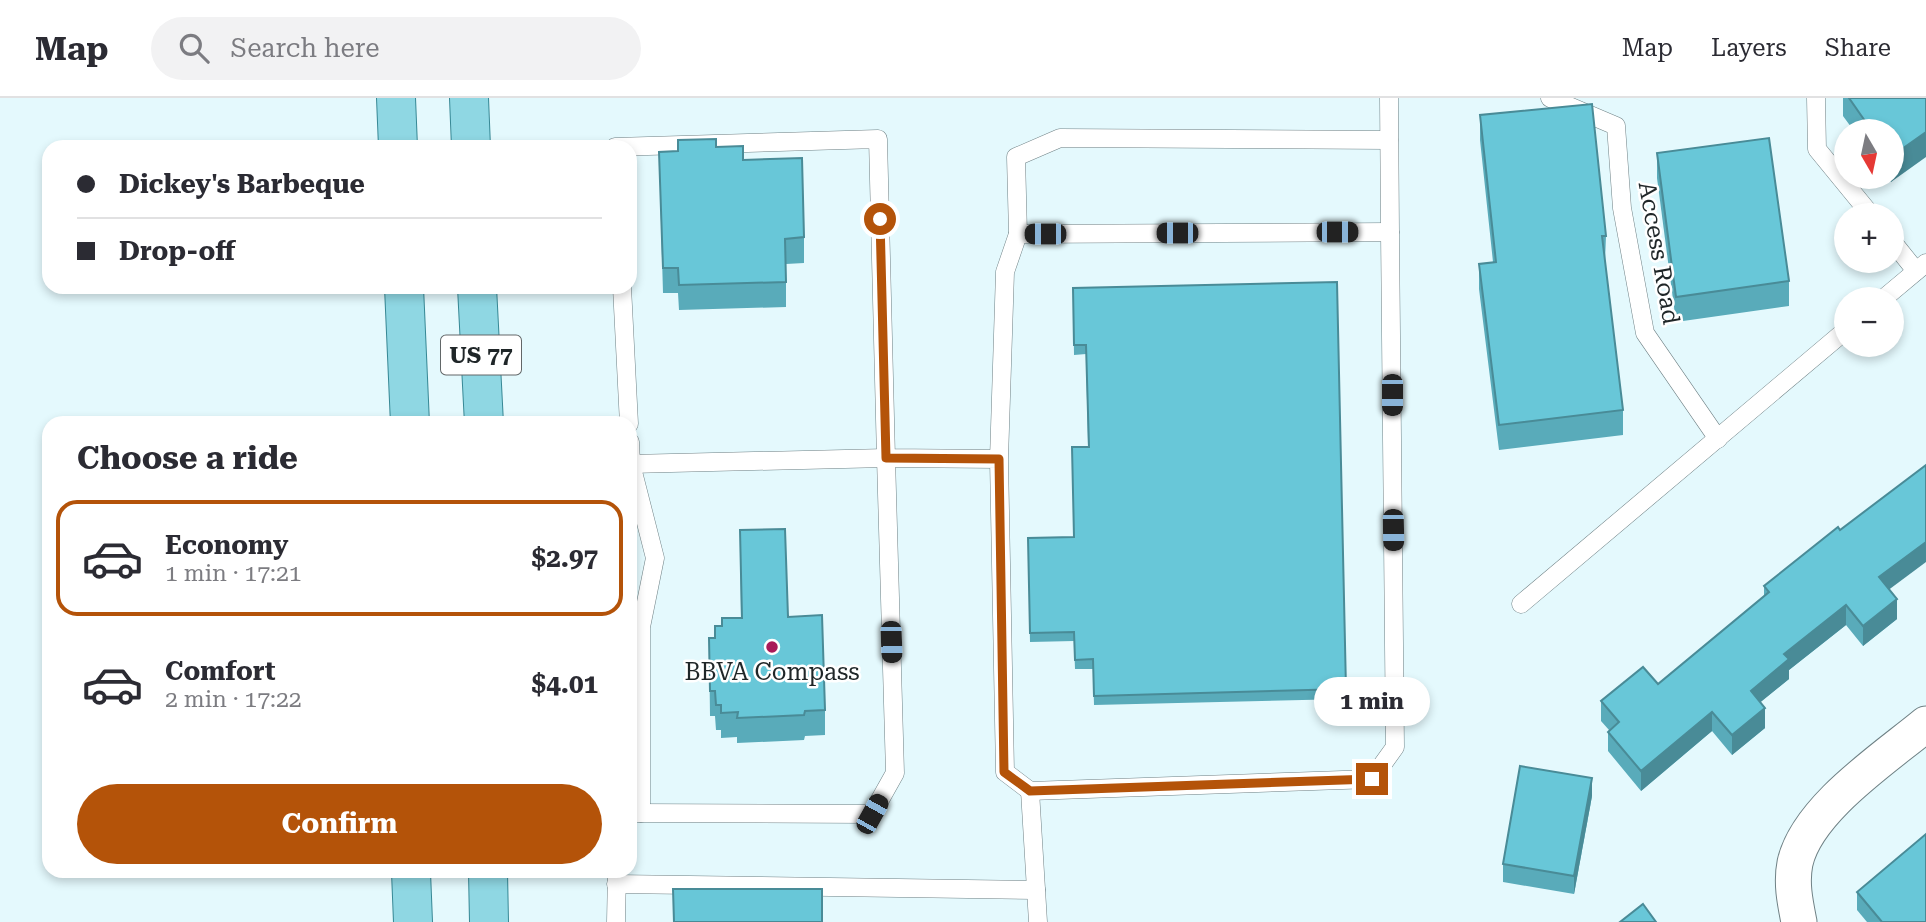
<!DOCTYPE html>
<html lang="en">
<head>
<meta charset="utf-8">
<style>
  :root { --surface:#fff; --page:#f2f2f3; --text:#2b2b33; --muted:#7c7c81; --line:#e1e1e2; --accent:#b45309 }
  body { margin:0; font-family:"Roboto Serif",serif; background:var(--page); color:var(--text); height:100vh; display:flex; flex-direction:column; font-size:26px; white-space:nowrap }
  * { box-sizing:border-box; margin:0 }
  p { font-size:23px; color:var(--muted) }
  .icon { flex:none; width:38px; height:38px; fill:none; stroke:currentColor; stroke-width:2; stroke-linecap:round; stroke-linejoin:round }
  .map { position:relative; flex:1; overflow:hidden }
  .side { position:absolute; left:42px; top:318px; width:595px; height:462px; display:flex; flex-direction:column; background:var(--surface); border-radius:21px; box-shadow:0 4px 10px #0003 }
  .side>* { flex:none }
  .top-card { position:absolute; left:42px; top:42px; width:595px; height:154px; border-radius:21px; box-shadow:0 4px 10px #0003; display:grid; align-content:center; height:154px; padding:0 35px; background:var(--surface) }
  .needle { width:46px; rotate:171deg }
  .tools { position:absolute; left:1834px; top:21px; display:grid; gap:14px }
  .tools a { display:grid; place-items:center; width:70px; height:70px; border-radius:50%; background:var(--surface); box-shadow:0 4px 10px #0003; font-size:35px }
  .end { position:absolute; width:32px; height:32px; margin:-16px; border:9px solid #b45309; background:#fff; box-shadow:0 0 0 4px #fff }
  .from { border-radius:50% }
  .bubble { position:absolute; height:49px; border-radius:24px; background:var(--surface); box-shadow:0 4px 10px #0003; font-size:23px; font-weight:700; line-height:49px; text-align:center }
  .car { position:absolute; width:21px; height:42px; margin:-21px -10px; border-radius:9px; box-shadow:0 0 5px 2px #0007; background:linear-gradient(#222 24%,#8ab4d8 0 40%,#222 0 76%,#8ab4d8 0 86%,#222 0) }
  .top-card b { display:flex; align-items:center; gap:24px; height:66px; font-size:26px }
  .top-card b+b { border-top:2px solid var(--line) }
  .top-card i { width:18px; height:18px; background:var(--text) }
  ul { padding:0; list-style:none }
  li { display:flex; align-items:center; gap:21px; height:116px; margin:0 14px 10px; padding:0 21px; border:4px solid transparent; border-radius:21px }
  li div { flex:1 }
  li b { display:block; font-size:26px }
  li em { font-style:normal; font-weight:700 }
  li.current { border-color:var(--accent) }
  li>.icon { width:63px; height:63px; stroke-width:1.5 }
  h2 { padding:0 35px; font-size:32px; line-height:84px }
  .button { display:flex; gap:14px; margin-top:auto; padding:14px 35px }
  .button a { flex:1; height:80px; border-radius:42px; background:var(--accent); color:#fff; font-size:28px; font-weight:700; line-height:80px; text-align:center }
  header { display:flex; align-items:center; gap:42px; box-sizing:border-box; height:98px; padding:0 35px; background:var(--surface); border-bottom:2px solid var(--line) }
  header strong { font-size:33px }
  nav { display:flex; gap:38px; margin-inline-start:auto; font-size:24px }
  .search { width:490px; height:63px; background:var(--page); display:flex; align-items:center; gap:18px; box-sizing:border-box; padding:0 24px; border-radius:38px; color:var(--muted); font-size:26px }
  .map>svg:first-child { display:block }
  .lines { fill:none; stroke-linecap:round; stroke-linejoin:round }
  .service-casing { stroke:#6f8185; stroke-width:19 }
  .minor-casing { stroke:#6f8185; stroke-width:37 }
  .primary-casing { stroke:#378895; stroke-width:40 }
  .service { stroke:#fff; stroke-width:18 }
  .minor { stroke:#fff; stroke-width:35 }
  .primary { stroke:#8fd7e3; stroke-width:38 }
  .wall { fill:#59abba }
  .shaded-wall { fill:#498b97 }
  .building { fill:#68c7d8; stroke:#498b97; stroke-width:2 }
  .route { stroke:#b45309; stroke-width:9 }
  .poi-dot { fill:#a91a59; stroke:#fff; stroke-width:2.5 }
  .labels { text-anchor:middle; stroke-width:5; stroke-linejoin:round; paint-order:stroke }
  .shield { fill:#fff; stroke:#626768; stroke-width:2 }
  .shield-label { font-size:23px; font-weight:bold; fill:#1f2628 }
  .street-label { font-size:24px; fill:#1f2628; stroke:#fff }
  .poi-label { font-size:24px; fill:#1f2628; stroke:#fff }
</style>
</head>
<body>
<header>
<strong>Map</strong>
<div class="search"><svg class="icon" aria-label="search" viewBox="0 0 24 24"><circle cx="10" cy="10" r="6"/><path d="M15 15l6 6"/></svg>Search here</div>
<nav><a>Map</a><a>Layers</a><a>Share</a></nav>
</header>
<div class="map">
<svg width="1926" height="824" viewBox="0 0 1926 824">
  <rect width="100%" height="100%" fill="#e4f9fd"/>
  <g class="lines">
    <g class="service-casing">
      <g id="service">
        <polyline points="1389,0 1390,134"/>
        <polyline points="1550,0 1616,28 1622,110 1645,235 1718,341"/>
        <polyline points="1816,0 1817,51 1871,117"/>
        <polyline points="615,49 878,41 886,360 999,361 1005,674 1030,693 1372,681 1395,649 1390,134 1018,136 1005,174 999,361"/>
        <polyline points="1018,136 1016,59 1060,40 1389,42"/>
        <polyline points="1892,143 1916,173"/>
        <polyline points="622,189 629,326"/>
        <polyline points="1883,201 1926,165"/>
        <polyline points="630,344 631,366 655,460 641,529 641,715"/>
        <polyline points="630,366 886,360 895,675 872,716 630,715"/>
        <polyline points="1521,506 1846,232"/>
        <polyline points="1030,693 1038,824"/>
        <polyline points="616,786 1036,792"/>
        <polyline points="616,824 617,774"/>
      </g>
    </g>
    <g class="minor-casing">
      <path id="minor" d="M1799,824C1795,804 1791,785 1795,765C1807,711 1885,660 1926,626"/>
    </g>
    <g class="primary-casing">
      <g id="primary">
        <polyline points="396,0 398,49"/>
        <polyline points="469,0 471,49"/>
        <polyline points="404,189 410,326"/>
        <polyline points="477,189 484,326"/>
        <polyline points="411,774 413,824"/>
        <polyline points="488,774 489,824"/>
      </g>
    </g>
    <use href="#service" class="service"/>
    <use href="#minor" class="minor"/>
    <use href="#primary" class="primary"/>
  </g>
  <g class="wall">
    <polygon points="1843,0 1926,0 1891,84 1887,79 1892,79 1892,33 1854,33 1843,18"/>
    <polygon points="1480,17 1606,138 1605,163 1623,312 1623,337 1499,352 1479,191 1479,166 1493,164 1480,42"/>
    <polygon points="678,42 716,49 743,62 804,139 804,165 786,166 786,209 679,212 678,195 663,195 659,54 678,53"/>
    <polygon points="1657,55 1789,183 1789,208 1676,224 1657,80"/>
    <polygon points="1337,184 1346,601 1094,607 1093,571 1075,571 1074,543 1030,544 1028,440 1074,439 1088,349 1086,256 1074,257 1073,190"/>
    <polygon points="740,432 788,519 825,612 825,637 805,638 804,642 737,645 737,639 721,640 721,632 716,632 715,618 710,618 709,540 715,540 722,528 741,520"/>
    <polygon points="1764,488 1889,492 1897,521 1863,548 1846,527 1789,572 1789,581 1760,604 1765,630 1732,657 1712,633 1641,693 1608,653 1608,634 1609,632 1601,623 1601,603 1658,586 1764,498"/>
    <polygon points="1592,698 1574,796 1503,784 1503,766"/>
    <polygon points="1857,794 1926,824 1867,824 1857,812"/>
  </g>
  <g class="shaded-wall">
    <polygon points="1926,34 1926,59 1891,84 1891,79 1892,79 1892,58"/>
    <polygon points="1926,444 1926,464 1879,499 1879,479"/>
    <polygon points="1897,501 1897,521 1863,548 1863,528"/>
    <polygon points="1846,507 1846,527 1789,572 1789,581 1751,612 1751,593 1784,556"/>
    <polygon points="1765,610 1765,630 1732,657 1732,637"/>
    <polygon points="1712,614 1712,633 1641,693 1641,673"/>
    <polygon points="1592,680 1592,698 1574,796 1574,778"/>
  </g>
  <g class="building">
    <polygon points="1849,0 1926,0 1926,34 1892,58 1892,33 1872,33"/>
    <polygon points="1592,6 1606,138 1602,138 1623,312 1499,327 1479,166 1496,164 1480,17"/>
    <polygon points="1769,40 1789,183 1676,199 1657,55"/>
    <polygon points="716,41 716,49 743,48 743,62 802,60 804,139 785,141 786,184 679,187 678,170 663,170 659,54 678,53 678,42"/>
    <polygon points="1337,184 1346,591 1094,598 1093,561 1075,562 1074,534 1030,535 1028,440 1074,439 1072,349 1089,349 1086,247 1074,247 1073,190"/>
    <polygon points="1926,367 1926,444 1879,479 1897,501 1863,528 1846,507 1784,556 1789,561 1751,593 1765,610 1732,637 1712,614 1641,673 1608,634 1619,624 1601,603 1643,569 1658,586 1769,494 1764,488 1838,429 1840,432"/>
    <polygon points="785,431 788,519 822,517 825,612 805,613 804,617 737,620 738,614 721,615 721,607 716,607 715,593 710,593 709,540 715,540 715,528 722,528 722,520 742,520 740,432"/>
    <polygon points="1520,668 1592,680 1574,778 1503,766"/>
    <polygon points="1926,736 1926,824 1882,824 1857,794"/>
    <polygon points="673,791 822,791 822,824 674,824"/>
    <polygon points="1643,806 1656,824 1620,824"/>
  </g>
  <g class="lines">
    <polyline class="route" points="880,121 886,360 999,361 1004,674 1030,693 1372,681"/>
  </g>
  <circle class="poi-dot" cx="772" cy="549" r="7"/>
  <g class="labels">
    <rect class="shield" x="441" y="237.5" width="80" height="39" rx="5"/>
    <g class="shield-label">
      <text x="481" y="265">US 77</text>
    </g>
    <g class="street-label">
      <text transform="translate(1659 155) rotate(80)" y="8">Access Road</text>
    </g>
    <g class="poi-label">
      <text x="772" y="582">BBVA Compass</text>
    </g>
  </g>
</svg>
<div class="tools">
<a><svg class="needle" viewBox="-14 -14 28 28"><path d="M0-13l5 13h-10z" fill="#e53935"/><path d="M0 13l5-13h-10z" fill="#7c7c81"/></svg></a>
<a>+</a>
<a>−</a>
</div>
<i class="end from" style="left:880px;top:121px"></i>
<i class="end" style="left:1372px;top:681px"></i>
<div class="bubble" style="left:1314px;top:579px;width:116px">1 min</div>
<i class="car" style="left:1337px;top:134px;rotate:90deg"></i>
<i class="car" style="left:1177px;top:135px;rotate:270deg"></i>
<i class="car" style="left:1045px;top:136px;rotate:270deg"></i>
<i class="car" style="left:1392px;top:297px;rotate:180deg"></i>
<i class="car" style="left:1393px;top:432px;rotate:179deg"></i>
<i class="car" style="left:891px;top:544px;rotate:178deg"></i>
<i class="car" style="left:872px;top:716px;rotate:29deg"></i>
<div class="top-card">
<b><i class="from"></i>Dickey's Barbeque</b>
<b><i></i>Drop-off</b>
</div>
<section class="side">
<h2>Choose a ride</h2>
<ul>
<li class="current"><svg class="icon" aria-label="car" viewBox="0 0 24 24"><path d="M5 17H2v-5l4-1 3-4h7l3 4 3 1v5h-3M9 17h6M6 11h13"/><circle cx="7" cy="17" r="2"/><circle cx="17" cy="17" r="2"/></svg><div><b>Economy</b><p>1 min · 17:21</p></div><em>$2.97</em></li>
<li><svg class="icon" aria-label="car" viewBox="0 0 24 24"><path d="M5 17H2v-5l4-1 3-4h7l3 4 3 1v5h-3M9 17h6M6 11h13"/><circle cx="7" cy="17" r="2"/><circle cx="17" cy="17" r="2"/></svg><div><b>Comfort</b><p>2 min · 17:22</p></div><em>$4.01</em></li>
</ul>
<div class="button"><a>Confirm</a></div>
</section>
</div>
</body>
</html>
